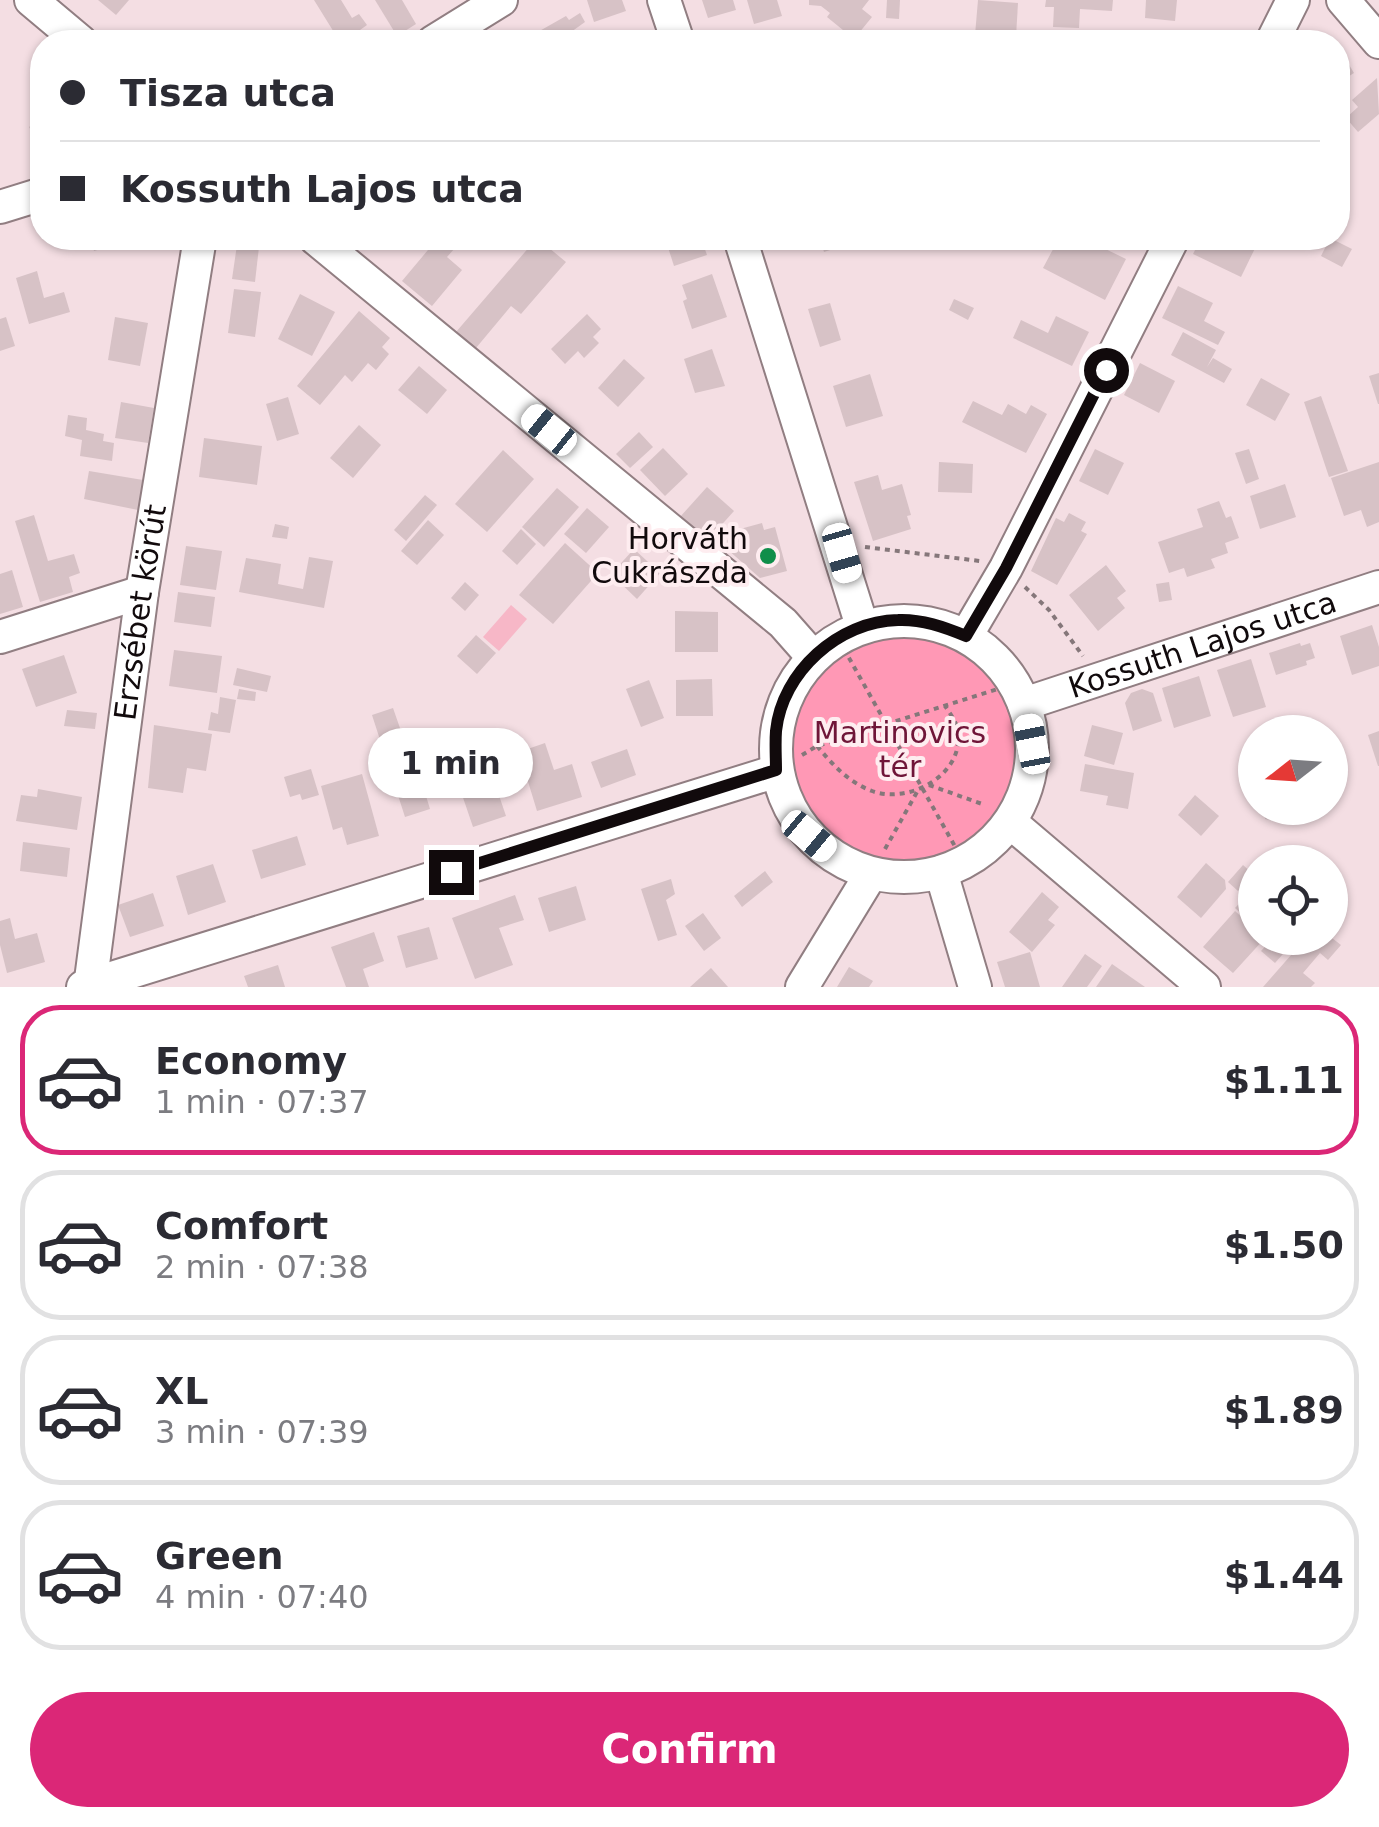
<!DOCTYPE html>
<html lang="en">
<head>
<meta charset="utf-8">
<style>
  :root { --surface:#fff; --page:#f2f2f3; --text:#2b2b33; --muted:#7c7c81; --line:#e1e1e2; --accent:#db2777 }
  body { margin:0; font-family:"DejaVu Sans",sans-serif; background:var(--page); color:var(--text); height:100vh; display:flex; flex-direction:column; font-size:38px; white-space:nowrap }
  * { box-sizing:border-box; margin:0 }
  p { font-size:32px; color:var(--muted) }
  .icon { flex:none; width:55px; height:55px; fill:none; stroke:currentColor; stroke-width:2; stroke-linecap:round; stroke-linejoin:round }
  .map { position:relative; height:987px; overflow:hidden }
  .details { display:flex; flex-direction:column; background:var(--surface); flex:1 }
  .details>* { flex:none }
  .guide { position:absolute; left:30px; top:30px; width:1320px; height:220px; border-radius:40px; box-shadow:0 2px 8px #0004; display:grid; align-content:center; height:220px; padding:0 30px; background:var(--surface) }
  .needle { width:65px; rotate:253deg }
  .buttons { position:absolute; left:1238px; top:715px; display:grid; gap:20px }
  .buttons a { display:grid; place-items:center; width:110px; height:110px; border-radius:50%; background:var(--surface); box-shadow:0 2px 8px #0004; font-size:50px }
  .end { position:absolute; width:45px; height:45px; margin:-22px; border:12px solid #110a0c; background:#fff; box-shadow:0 0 0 5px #fff }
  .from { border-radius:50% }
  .bubble { position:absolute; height:70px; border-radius:35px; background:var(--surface); box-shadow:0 2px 8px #0004; font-size:32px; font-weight:600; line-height:70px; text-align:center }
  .car { position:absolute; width:30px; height:60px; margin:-30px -15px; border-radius:12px; box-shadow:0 0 8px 2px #0007; background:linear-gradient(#fff 24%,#345 0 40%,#fff 0 76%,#345 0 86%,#fff 0) }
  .guide b { display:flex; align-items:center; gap:35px; height:95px; font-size:38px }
  .guide b+b { border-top:2px solid var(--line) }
  .guide i { width:25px; height:25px; background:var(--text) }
  ul { padding:18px 0 0; list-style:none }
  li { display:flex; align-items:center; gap:30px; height:150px; margin:0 20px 15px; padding:0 10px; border:5px solid var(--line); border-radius:40px }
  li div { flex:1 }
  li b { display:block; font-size:38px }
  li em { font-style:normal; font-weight:600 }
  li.selected { border-color:var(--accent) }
  li>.icon { width:90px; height:90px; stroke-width:1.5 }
  .action { display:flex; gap:20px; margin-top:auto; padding:20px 30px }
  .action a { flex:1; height:115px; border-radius:60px; background:var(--accent); color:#fff; font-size:40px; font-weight:600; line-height:115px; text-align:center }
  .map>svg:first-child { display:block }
  .green { fill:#ff98b5 }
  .water { fill:#f7b7c7 }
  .building { fill:#d7c2c6 }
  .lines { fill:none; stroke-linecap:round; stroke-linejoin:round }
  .minor-casing { stroke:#917e82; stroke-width:36 }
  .path { stroke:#85777a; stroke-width:4; stroke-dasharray:5 5; stroke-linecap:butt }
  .minor { stroke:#fff; stroke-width:32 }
  .route { stroke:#110a0c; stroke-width:12 }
  .poi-dot { fill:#0f8e4a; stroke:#feedf0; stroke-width:4 }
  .labels { text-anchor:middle; stroke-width:8; stroke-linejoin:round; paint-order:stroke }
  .poi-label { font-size:30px; fill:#110a0c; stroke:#feedf0; text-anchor:end }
  .street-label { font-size:30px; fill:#110a0c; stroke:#feedf0 }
  .park-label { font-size:30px; fill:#6f1538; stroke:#feedf0 }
</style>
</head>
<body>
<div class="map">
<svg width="1379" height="987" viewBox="0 0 1379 987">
  <rect width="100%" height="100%" fill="#f4dee3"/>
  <circle class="green" cx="901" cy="750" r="116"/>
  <polygon class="water" points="511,605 527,619 499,651 483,637"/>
  <g class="building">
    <polygon points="98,0 129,0 116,15"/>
    <polygon points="314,0 341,0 352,18 359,14 367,25 360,30 367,42 340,42"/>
    <polygon points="375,0 402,0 416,24 397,36"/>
    <polygon points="587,0 622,0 626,11 594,22"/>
    <polygon points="702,0 733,0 736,10 708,18"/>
    <polygon points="747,0 777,0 782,16 754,24"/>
    <polygon points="809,0 869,0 862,9 872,17 854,39 827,17 830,13 821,6 809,5"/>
    <polygon points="887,0 900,0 899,19 886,18"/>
    <polygon points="978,0 1018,3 1016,37 975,35"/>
    <polygon points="1046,0 1113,0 1112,11 1080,9 1079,28 1053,27 1054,7 1045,7"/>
    <polygon points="1146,0 1177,0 1175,21 1145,18"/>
    <polygon points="580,13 585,22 557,42 542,42 536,33 566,16 569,20"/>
    <polygon points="1342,53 1354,73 1346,78 1338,63 1338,55"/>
    <polygon points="1377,78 1379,114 1358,132 1346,118 1358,107 1352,100"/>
    <polygon points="42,118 42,148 29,127"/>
    <polygon points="90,238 139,238 94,251"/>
    <polygon points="238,238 260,238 255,282 232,279"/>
    <polygon points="438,238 462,240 447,257 462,270 432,306 402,281"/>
    <polygon points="537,238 566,262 521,314 511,306 476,348 456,332"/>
    <polygon points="665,238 701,238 707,255 674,266"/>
    <polygon points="820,238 867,238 824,252"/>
    <polygon points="1059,238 1070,242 1072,238 1083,238 1126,259 1105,300 1043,268"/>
    <polygon points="1201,238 1260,238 1241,277 1193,254"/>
    <polygon points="1330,238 1352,249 1342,267 1321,256"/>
    <polygon points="37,271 44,298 64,292 70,312 29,324 16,278"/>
    <polygon points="712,274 727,317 692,329 683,301 687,299 682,285"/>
    <polygon points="1178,286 1213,303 1204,321 1225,332 1218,345 1162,318"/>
    <polygon points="234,289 261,292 255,337 228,333"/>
    <polygon points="300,294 335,312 312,356 278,339"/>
    <polygon points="954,299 974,308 968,320 949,310"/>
    <polygon points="830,303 841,340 820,347 808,309"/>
    <polygon points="359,311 390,338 382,347 389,354 376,370 368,363 352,382 345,375 320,405 297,386"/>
    <polygon points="587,314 601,329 593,337 599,343 584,358 578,351 565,364 551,349"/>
    <polygon points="1056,316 1089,332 1072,366 1013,338 1021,320 1048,333"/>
    <polygon points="6,317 15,346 0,351 0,319"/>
    <polygon points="115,317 148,323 140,366 108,360"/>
    <polygon points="1183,332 1216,350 1207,367 1213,358 1232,369 1224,383 1171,355"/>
    <polygon points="712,349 725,386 695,393 684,359"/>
    <polygon points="624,359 645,378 618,407 598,388"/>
    <polygon points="1140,363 1175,381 1159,413 1124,395"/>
    <polygon points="419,366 447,390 427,414 398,390"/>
    <polygon points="1379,373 1379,404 1378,404 1369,376"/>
    <polygon points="870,374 883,416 846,427 833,386"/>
    <polygon points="1261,378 1290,394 1275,421 1246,405"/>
    <polygon points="1321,396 1348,471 1329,477 1304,402"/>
    <polygon points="288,397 299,434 277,441 266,404"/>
    <polygon points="973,401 1002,415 1008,404 1026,414 1031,405 1047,414 1026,453 962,422"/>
    <polygon points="121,402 154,408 148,443 115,438"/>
    <polygon points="68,415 87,418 86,430 104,434 103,441 114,443 112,461 80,456 82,440 65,436"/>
    <polygon points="359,425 381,445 353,478 330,458"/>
    <polygon points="639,432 653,447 630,468 616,454"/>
    <polygon points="204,438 262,446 257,485 199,477"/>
    <polygon points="663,448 688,474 665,496 640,470"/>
    <polygon points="1095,449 1124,463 1108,495 1079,481"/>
    <polygon points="1249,449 1259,479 1246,484 1235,453"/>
    <polygon points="503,450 534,479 487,532 455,504"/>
    <polygon points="939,462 973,464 972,493 938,492"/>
    <polygon points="1379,462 1379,522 1367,527 1361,510 1344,516 1331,478"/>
    <polygon points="89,471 143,480 138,510 84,499"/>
    <polygon points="878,475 882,490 902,484 911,515 907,516 911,529 873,541 854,482"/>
    <polygon points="1285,484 1296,517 1260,529 1250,496"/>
    <polygon points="707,487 734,511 707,541 680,517"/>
    <polygon points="557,488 579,507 544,547 522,527"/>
    <polygon points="425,495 437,505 406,541 394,530"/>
    <polygon points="1219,501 1226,518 1231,516 1239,538 1225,543 1228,553 1211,559 1215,568 1187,577 1184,568 1169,573 1158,542 1203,527 1197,509"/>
    <polygon points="587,508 609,527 586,553 564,534"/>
    <polygon points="1069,513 1086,522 1081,531 1087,534 1057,585 1031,571 1056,518 1064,522"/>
    <polygon points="34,515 48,561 74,554 80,573 69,577 73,592 40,602 15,521"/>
    <polygon points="428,520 444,535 417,565 401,551"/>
    <polygon points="762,523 764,530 775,527 787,571 760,578 719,542 731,539 729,532"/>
    <polygon points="275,524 289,527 287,539 272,537"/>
    <polygon points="521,529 536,544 517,565 502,551"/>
    <polygon points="565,543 598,573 553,624 519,595"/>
    <polygon points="186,546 222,551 216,590 180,585"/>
    <polygon points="634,549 660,573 637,599 611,574"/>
    <polygon points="309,557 333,561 324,608 239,592 246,558 281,564 278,584 303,589"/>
    <polygon points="1106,565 1126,591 1117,598 1125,608 1098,631 1069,595"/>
    <polygon points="12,570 23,607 0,614 0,574"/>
    <polygon points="465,582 479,595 465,611 451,598"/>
    <polygon points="1169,582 1172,600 1159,602 1156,584"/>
    <polygon points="178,592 215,597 211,627 174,622"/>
    <polygon points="675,611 718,612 718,652 675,652"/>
    <polygon points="1372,625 1379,647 1379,666 1352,675 1340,636"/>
    <polygon points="476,635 496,653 477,674 457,656"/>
    <polygon points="1300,643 1301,646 1310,643 1315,658 1306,661 1307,665 1276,675 1269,653"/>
    <polygon points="174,650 222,656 217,693 169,686"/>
    <polygon points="64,655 77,693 36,707 22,669"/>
    <polygon points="1251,659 1266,707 1233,717 1217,670"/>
    <polygon points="237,668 271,676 267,692 233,685"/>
    <polygon points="1199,676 1211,716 1174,728 1162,688"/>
    <polygon points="712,679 713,716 676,716 676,680"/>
    <polygon points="649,680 664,718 641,727 626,689"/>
    <polygon points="239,689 256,692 255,701 237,699"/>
    <polygon points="1142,689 1153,693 1162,721 1133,731 1125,703 1131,693"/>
    <polygon points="220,697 236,700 230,733 208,730 211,712 218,714"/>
    <polygon points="393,708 401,731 410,728 419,756 409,759 415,778 420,776 430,809 405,817 372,715"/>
    <polygon points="67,710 97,713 95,729 64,726"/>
    <polygon points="154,725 212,734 206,771 187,768 183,793 148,788"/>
    <polygon points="1092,725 1123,733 1114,765 1084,756"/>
    <polygon points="1379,731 1379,766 1378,766 1368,735"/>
    <polygon points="545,743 554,770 572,764 582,797 537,811 519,752"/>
    <polygon points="627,749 636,775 601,788 591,762"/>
    <polygon points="1085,764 1134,773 1128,809 1106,805 1108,796 1080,791"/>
    <polygon points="311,769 319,795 302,800 300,794 290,797 284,777"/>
    <polygon points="490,769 506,816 473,827 457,780"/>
    <polygon points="362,774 379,836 347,845 342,827 333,830 321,786"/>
    <polygon points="38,789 82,797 77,830 16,821 21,795 37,797"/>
    <polygon points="1195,795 1219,816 1201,836 1178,815"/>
    <polygon points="1267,808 1292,808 1289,824 1265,819"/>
    <polygon points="297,836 306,865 261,879 252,850"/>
    <polygon points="23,842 70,848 67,877 20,871"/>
    <polygon points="1206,863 1225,880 1226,889 1201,918 1177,897"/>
    <polygon points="213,864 226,902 188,915 176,876"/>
    <polygon points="1243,865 1253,874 1238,891 1228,882"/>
    <polygon points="765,871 773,882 742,907 734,896"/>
    <polygon points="671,879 675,894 666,900 677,935 658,941 641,889"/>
    <polygon points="576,886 586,920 549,932 538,898"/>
    <polygon points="1251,891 1255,894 1255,906 1245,917 1235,908"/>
    <polygon points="1042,892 1059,907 1048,920 1055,925 1032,952 1009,932"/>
    <polygon points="153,893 164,926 130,937 118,905"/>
    <polygon points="515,895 524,920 499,928 513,965 475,979 452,918"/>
    <polygon points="1235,911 1255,929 1255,938 1265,938 1233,973 1203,947"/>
    <polygon points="703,913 721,938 704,951 685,926"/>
    <polygon points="10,918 15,939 37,933 45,962 7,973 0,945 0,921"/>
    <polygon points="429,927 438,959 406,968 397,936"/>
    <polygon points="374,932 384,961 363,969 369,987 346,987 331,947"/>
    <polygon points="1273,938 1280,938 1290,946 1275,963 1261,951"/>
    <polygon points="1306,938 1332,938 1341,945 1328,960 1320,953 1303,973 1315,983 1311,987 1263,987"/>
    <polygon points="1030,952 1040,987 1005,987 997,962"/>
    <polygon points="1085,954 1102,966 1087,987 1062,987"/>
    <polygon points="1112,964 1145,987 1096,987"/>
    <polygon points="278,965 285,987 248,987 244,976"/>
    <polygon points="849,967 873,981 869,987 837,987"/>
    <polygon points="711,968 728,987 690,987"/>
  </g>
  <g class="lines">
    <g class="minor-casing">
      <g id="minor">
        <polyline points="31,0 81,42"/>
        <polyline points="664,0 678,42"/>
        <polyline points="1343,0 1379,42"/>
        <polyline points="433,42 501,0"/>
        <polyline points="1272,42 1293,0"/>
        <polyline points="0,207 42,194"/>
        <polyline points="315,238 783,623 813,657"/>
        <polyline points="740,238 862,626"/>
        <circle cx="904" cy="749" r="128"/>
        <polyline points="966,636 1006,568 1173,238"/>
        <polyline points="0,637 142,592"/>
        <path id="s1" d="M1024,704L1379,587"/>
        <polyline points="1010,822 1204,987"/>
        <polyline points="941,872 975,987"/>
        <polyline points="83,987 777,771"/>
        <path id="s2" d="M90,987L142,592L200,238"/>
        <polyline points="802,987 871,874"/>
      </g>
    </g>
    <g class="path">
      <polyline points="865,547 980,561"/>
      <polyline points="1025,587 1049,610 1083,656"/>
      <polyline points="844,649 957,850"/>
      <path d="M817,746C833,765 848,782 872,791C910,805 968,773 957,727C955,720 949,712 945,706"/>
      <polyline points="802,755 817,746 1001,688"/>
      <polyline points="929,785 985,805"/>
      <polyline points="885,849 917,792"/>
    </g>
    <use href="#minor" class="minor"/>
  </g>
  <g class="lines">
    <path class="route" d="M451,872L776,770C776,758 775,744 776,731C782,672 839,621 898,620C922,619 944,627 966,636L1006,568L1106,370"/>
  </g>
  <circle class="poi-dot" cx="768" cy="556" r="10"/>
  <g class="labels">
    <g class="poi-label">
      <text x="748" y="549">Horváth<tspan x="748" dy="34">Cukrászda</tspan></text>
    </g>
    <g class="street-label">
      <text dy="10" stroke="none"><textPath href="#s2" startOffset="378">Erzsébet körút</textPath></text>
      <text dy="10" stroke="none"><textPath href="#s1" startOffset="188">Kossuth Lajos utca</textPath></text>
    </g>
    <g class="park-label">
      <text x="900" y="743">Martinovics<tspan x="900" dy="34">tér</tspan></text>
    </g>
  </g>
</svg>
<div class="buttons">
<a><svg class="needle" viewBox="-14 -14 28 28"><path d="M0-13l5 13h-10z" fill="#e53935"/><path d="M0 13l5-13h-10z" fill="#7c7c81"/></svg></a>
<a><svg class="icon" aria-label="locate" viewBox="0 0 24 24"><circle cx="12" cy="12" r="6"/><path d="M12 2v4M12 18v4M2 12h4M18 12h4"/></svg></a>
</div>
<i class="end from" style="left:1106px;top:370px"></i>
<i class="end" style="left:451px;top:872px"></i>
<div class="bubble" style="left:368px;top:728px;width:165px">1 min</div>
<i class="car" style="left:549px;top:430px;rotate:309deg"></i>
<i class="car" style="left:842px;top:553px;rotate:164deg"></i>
<i class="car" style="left:1032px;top:744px;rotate:349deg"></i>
<i class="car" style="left:809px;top:836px;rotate:130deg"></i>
<div class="guide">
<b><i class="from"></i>Tisza utca</b>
<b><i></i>Kossuth Lajos utca</b>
</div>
</div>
<section class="details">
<ul>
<li class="selected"><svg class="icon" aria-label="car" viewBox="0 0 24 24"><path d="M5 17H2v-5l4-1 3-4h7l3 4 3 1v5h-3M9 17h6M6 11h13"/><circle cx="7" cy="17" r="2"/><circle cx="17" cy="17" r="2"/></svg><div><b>Economy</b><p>1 min · 07:37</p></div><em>$1.11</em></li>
<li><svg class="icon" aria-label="car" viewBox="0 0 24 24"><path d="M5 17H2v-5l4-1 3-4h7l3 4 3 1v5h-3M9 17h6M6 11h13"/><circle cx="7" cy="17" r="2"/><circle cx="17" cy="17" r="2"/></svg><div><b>Comfort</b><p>2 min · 07:38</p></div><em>$1.50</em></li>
<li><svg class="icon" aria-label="car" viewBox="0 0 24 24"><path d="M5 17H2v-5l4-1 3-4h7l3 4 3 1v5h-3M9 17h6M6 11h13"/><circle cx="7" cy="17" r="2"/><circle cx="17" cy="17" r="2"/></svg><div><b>XL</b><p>3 min · 07:39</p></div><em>$1.89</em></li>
<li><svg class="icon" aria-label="car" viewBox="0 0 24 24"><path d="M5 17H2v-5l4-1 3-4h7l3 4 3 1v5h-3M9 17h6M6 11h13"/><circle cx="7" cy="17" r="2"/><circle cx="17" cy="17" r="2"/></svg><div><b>Green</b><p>4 min · 07:40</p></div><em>$1.44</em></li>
</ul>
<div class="action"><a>Confirm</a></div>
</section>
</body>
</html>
